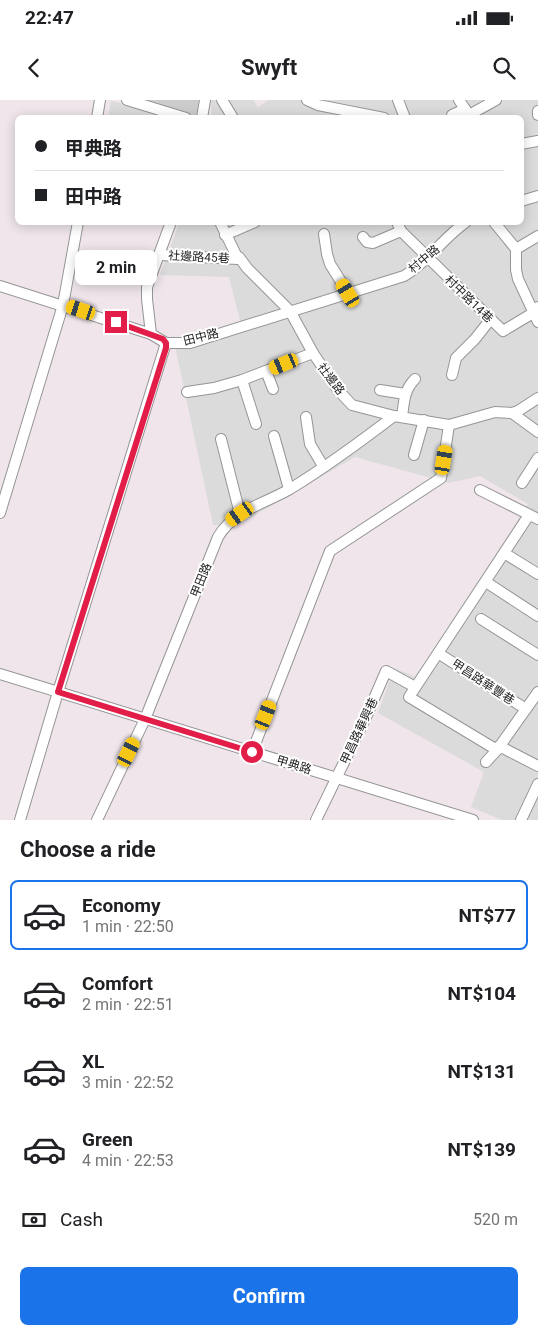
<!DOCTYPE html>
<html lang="en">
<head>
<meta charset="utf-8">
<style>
  :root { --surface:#fff; --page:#f2f2f2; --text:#202124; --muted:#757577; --line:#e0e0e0; --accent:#1a73e8 }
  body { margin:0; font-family:Roboto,"Noto Sans TC",sans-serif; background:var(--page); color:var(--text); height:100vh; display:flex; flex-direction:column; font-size:19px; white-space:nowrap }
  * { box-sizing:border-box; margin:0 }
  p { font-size:16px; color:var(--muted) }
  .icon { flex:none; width:28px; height:28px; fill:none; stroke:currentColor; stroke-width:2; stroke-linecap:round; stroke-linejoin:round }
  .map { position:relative; height:720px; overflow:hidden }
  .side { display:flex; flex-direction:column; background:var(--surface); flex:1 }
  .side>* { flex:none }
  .top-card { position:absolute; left:15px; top:15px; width:509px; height:110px; border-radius:8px; box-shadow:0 2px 12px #0003; display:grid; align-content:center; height:110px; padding:0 20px; background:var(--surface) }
  .end { position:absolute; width:22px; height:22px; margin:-11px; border:6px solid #e11d48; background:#fff; box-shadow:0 0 0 2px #fff }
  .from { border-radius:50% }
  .bubble { position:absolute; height:35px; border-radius:8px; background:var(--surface); box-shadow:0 2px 12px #0003; font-size:16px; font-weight:700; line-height:35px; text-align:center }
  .car { position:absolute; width:15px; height:30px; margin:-15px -8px; border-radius:6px; box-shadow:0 0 4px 1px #0007; background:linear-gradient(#f5c518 24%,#345 0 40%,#f5c518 0 76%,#345 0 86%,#f5c518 0) }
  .top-card b { display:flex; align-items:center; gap:18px; height:48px; font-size:19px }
  .top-card b+b { border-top:1px solid var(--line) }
  .top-card i { width:12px; height:12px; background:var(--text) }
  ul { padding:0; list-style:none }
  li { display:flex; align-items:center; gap:15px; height:70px; margin:0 10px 8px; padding:0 10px; border:2px solid transparent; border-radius:8px }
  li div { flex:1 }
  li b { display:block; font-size:19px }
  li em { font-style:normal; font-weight:700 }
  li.current { border-color:var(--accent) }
  li>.icon { width:45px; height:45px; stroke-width:1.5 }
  h2 { padding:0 20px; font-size:22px; line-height:60px }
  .pay { display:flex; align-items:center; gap:12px; height:55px; padding:0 20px; font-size:19px }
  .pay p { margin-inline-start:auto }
  .cta { display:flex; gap:10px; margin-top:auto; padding:10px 20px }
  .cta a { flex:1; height:58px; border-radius:8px; background:var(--accent); color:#fff; font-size:20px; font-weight:700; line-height:58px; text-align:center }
  .status { display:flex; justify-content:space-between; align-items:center; height:35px; padding:0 25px; background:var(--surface); direction:ltr }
  .status svg { height:14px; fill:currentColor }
  header { display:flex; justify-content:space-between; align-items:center; height:65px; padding:0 20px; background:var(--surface); font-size:22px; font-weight:700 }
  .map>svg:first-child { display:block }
  .residential { fill:#dcdbdc }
  .religious { fill:#ccc }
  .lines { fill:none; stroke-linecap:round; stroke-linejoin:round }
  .minor-casing { stroke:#959595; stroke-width:12 }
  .minor { stroke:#fff; stroke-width:10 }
  .route { stroke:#e11d48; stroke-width:6 }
  .labels { text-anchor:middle; stroke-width:4; stroke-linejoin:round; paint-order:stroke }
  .street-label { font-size:12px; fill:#1e1e1e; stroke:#fff }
</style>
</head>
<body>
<div class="status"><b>22:47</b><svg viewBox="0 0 49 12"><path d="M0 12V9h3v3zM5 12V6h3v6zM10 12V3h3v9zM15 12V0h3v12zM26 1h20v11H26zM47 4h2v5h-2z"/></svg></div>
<header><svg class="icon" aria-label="back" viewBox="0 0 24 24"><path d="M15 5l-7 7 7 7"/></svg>Swyft<svg class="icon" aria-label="search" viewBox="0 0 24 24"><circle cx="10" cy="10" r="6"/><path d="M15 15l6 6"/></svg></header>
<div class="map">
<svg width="538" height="720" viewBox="0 0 538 720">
  <rect width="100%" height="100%" fill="#efe5eb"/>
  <g class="residential">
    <polygon points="210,0 253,0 258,7 269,0 538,0 538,720 502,720 471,707 484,672 378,613 394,568 416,577 528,404 480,376 449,383 355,357 238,425 213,425 175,246 243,232 229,177 160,175 179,123 521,122 521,18 212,17"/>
    <polygon points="111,1 180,17 108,18"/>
  </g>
  <polygon class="religious" points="145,0 199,0 196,17 147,2"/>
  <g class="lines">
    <g class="minor-casing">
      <g id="minor">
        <polyline points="127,0 186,18"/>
        <polyline points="222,0 233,18"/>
        <polyline points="307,0 318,5 384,18"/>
        <polyline points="398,0 405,18"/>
        <polyline points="459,0 471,18"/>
        <polyline points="538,11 538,15"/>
        <polyline points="452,15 465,9"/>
        <polyline points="469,15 496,0"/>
        <polyline points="97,18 100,0"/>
        <polyline points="202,18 205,0"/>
        <polyline points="521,44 538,41"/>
        <polyline points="521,101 538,96"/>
        <polyline points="220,122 238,159 239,157 247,168 290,211 313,253 338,290 352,305 394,316 449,325 495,312 512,313 518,311 538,298"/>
        <polyline points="397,122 401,131 503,231 533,213 538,207"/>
        <polyline points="494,122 516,149"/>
        <polyline points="324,134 327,154 330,164 348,193"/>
        <polyline points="225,135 255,122"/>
        <polyline points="363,137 367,142 373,143 401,131"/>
        <polyline points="516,149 516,170 518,179 538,222"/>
        <polyline points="516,149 538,136"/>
        <polyline points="160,155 238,159"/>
        <path d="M0,186L151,234L166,243H190L404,176C428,162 443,138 466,122"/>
        <polyline points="151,234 147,199 147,187 171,122"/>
        <polyline points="266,271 273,289"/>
        <polyline points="452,275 456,258 475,239 490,220"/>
        <polyline points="242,280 256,324"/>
        <polyline points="380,290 405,294"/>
        <polyline points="187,292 214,288 242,280 313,253"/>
        <polyline points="512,313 538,332"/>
        <polyline points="306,317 310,344 323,366"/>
        <path d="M402,317C404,302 404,290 415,279"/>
        <polyline points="274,336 289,389"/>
        <polyline points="221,339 240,414"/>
        <polyline points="414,355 424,320"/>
        <polyline points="522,383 538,358"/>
        <polyline points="480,390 538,419"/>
        <polyline points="0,413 63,205 78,122"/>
        <polyline points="509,456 538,474"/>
        <polyline points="489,484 538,516"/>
        <polyline points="481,519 538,555"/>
        <polyline points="441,555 526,609"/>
        <polyline points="0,574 473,720"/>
        <polyline points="499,646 538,666"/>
        <polyline points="497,650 409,597 529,415"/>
        <polyline points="252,652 330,451 441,378 449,325"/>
        <polyline points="486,662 497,650 538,592"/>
        <polyline points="20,720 58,592 166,243"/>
        <path d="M97,720L145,619L218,437C234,410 264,404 290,389C326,367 360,342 394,316"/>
        <polyline points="316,720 367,615 386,571 415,587"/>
        <polyline points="521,720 538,684"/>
      </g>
    </g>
    <use href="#minor" class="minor"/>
  </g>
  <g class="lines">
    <polyline class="route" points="116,222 163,239 166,243 166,248 58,592 252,652"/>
  </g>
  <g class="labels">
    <g class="street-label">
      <text transform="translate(199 157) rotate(3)" y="4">社邊路45巷</text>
      <text transform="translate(424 159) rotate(-40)" y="4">村中路</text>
      <text transform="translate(469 199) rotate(44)" y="4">村中路14巷</text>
      <text transform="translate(201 237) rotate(-14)" y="4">田中路</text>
      <text transform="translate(331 279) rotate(53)" y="4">社邊路</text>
      <text transform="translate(201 480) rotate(-68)" y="4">甲田路</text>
      <text transform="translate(483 582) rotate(33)" y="4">甲昌路華豐巷</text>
      <text transform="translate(359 631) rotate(-65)" y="4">甲昌路華興巷</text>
      <text transform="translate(294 665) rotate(17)" y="4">甲典路</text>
    </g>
  </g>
</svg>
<i class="end from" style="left:252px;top:652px"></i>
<i class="end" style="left:116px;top:222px"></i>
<div class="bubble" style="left:75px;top:150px;width:82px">2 min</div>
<i class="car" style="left:348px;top:193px;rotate:329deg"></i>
<i class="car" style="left:81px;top:210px;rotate:288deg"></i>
<i class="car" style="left:284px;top:264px;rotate:248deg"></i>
<i class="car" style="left:444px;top:360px;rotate:9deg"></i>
<i class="car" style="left:240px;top:414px;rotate:235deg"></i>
<i class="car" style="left:266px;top:615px;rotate:21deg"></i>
<i class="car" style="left:129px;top:652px;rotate:26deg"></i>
<div class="top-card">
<b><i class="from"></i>甲典路</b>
<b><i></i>田中路</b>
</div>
</div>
<section class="side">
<h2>Choose a ride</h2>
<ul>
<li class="current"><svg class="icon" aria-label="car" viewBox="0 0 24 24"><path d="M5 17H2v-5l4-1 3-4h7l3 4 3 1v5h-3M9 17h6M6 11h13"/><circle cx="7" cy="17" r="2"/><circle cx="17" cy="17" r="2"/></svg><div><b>Economy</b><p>1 min · 22:50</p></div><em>NT$77</em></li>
<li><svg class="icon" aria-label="car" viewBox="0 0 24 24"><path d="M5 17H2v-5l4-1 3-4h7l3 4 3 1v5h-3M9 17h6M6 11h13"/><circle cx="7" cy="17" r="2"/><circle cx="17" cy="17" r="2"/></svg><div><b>Comfort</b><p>2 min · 22:51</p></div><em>NT$104</em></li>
<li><svg class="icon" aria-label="car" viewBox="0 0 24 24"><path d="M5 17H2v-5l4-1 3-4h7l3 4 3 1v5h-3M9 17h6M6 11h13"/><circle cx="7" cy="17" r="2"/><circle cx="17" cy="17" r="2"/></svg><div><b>XL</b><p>3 min · 22:52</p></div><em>NT$131</em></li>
<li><svg class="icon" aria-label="car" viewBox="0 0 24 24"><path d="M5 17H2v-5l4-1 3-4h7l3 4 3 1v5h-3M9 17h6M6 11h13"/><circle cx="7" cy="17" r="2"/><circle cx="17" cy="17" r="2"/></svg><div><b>Green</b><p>4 min · 22:53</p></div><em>NT$139</em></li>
</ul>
<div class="pay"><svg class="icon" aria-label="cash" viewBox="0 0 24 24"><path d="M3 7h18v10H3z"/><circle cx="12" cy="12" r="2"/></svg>Cash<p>520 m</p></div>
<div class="cta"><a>Confirm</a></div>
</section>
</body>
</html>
